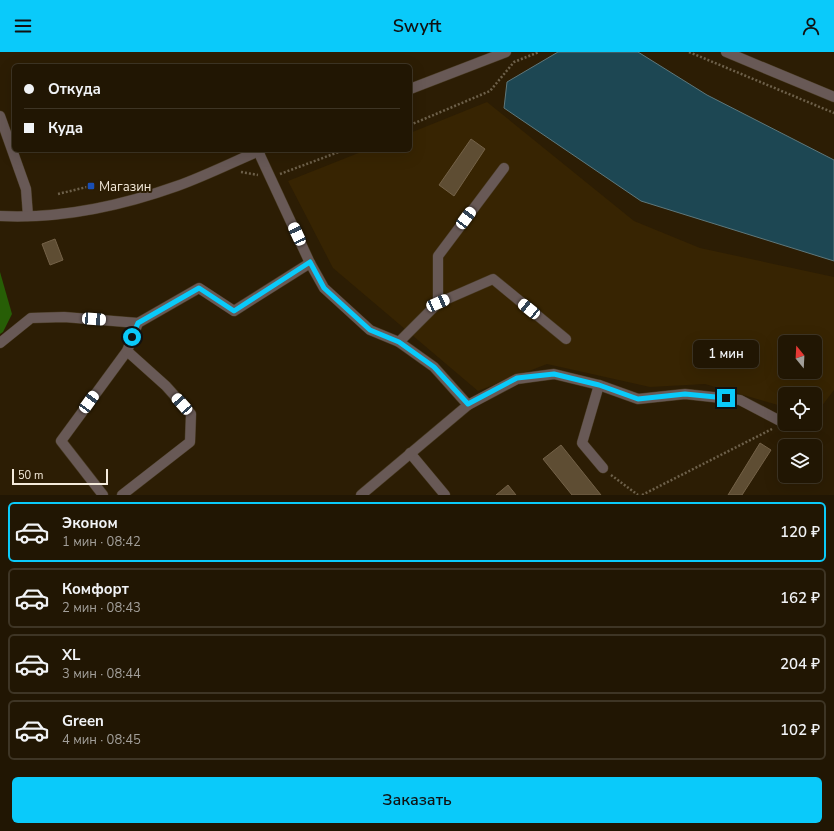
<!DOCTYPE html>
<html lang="ru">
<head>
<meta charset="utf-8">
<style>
  :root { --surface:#211603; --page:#291f0d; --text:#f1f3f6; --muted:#a29f9a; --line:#3e3525; --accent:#0acafa }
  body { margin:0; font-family:"Nunito Sans",sans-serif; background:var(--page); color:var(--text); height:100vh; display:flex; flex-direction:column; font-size:15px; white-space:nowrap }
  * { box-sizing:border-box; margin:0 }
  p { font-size:13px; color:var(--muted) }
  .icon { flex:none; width:22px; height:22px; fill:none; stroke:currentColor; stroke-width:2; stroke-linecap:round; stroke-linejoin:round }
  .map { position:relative; height:443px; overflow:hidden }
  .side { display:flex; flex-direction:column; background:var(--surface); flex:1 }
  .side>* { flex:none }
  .guide { position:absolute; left:12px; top:12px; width:400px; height:88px; border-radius:6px; box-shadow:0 4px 16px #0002,0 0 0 1px var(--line); display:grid; align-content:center; height:88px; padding:0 12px; background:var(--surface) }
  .needle { width:26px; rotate:342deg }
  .fabs { position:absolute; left:778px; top:283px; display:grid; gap:8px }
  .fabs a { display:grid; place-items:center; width:44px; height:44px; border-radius:6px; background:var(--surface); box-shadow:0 4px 16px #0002,0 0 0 1px var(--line); font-size:20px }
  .scale { position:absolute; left:12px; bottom:10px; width:96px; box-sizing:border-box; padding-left:4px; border:2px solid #f4eadb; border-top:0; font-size:11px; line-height:14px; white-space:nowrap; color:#f4eadb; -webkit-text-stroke:3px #2c1d04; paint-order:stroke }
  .end { position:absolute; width:18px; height:18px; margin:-9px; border:5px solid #0acafa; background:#111; box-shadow:0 0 0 2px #111 }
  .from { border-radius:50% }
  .bubble { position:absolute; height:28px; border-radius:6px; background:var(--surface); box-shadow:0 4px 16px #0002,0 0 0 1px var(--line); font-size:13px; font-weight:600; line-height:28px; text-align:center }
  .car { position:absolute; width:12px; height:24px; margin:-12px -6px; border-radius:5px; box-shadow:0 0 3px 1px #0007; background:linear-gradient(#fff 24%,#345 0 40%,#fff 0 76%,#345 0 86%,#fff 0) }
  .guide b { display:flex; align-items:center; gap:14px; height:38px; font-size:15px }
  .guide b+b { border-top:1px solid var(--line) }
  .guide i { width:10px; height:10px; background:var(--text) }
  ul { padding:7px 0 0; list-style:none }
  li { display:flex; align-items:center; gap:12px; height:60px; margin:0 8px 6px; padding:0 4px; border:2px solid var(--line); border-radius:6px }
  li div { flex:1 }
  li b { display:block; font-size:15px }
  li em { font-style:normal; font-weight:600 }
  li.active { border-color:var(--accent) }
  li>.icon { width:36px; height:36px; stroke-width:1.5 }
  .action { display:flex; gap:8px; margin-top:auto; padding:8px 12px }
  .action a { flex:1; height:46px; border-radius:6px; background:var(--accent); color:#111; font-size:16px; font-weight:600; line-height:46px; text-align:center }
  header { display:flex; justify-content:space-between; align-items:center; height:52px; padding:0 12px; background:var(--accent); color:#111; font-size:18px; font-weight:600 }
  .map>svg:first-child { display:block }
  .built { fill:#372402; fill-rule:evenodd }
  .forest { fill:#275e06 }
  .water { fill:#1d4753; stroke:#5e787c }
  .building { fill:#5e4d33; stroke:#746248 }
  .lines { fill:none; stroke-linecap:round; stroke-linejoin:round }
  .minor-casing { stroke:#483a22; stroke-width:11 }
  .path { stroke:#6d604a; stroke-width:2.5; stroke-dasharray:2 2; stroke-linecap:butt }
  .minor { stroke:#685956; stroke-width:10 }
  .route { stroke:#0acafa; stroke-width:5 }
  .transit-dot { fill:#1a4fb4; stroke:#2c1d04; stroke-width:1.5 }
  .labels { text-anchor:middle; stroke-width:4; stroke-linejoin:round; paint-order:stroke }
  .poi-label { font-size:13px; fill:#f4eadb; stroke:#2c1d04; text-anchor:start }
</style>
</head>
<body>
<header><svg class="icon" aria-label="menu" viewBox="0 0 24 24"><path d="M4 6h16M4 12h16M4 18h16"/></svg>Swyft<svg class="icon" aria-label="person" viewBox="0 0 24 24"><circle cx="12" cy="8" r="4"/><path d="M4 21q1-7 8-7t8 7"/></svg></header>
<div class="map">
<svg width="834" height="443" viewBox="0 0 834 443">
  <rect width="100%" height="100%" fill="#2c1d04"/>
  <path class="built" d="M487,50L634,169L700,196L834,225V338L815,363V342H785V355L705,332L650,335L547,312L478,339L333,216L288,129L366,98H410V81ZM785,290H815V320H785Z"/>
  <polygon class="forest" points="0,220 12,262 3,280 0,282"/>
  <polygon class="water" points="558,0 638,0 707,43 834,108 834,209 641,149 504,56 507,30"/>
  <g class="building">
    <polygon points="471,87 485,97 454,144 439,133"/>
    <polygon points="55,187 63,208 50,213 42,192"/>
    <polygon points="760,391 771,398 742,443 728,443"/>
    <polygon points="561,393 601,443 572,443 543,407"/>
    <polygon points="508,433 516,443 496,443"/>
  </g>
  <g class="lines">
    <g class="minor-casing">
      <g id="minor">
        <polyline points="726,0 834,45"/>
        <polyline points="410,37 506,0"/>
        <polyline points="0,64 26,137 28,164"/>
        <polyline points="258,99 310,211 324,236 370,278 399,290 438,251 493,227 566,287"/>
        <path d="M0,164C60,167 121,154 177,134C205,124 233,110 261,98"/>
        <polyline points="438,251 438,204 504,116"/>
        <polyline points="399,290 434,315 468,353 517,327 554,322 599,333 638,347 685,342 740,348 784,371"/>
        <polyline points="0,291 31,266 64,265 138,271 199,236 234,259 310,211"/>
        <polyline points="599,333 582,391 603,416"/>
        <polyline points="410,401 445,443"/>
        <polyline points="103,443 61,389 127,299 138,271"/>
        <polyline points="122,443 190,390 191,362 166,334 127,299"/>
        <polyline points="361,443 468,353"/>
      </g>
    </g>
    <g class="path">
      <polyline points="689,0 834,61"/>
      <polyline points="410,73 490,39 514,10 539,0"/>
      <polyline points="241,120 258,123"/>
      <polyline points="280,122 344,98"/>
      <polyline points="58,142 91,134"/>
      <polyline points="611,423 638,443"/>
      <polyline points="642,443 772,377"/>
    </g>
    <use href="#minor" class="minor"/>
  </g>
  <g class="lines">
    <polyline class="route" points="132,285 138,271 199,236 234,259 310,210 324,236 370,278 399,290 434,315 468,352 517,326 554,322 599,333 638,347 685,342 726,346"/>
  </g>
  <rect class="transit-dot" x="87" y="130" width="8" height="8" rx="2"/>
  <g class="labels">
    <g class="poi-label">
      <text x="99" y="139">Магазин</text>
    </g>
  </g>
</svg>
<div class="fabs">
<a><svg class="needle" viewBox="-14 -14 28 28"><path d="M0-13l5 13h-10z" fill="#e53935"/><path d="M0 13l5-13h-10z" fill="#a29f9a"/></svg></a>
<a><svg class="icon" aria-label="locate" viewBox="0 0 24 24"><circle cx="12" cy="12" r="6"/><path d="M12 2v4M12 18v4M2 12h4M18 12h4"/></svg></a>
<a><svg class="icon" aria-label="layers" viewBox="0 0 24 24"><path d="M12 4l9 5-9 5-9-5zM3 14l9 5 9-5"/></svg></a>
</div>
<div class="scale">50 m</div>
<i class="end from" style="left:132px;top:285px"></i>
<i class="end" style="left:726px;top:346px"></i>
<div class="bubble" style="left:693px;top:288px;width:66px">1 мин</div>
<i class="car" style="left:466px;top:166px;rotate:37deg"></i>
<i class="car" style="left:297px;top:182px;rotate:335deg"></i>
<i class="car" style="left:438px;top:251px;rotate:66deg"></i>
<i class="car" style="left:529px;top:257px;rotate:309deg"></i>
<i class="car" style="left:94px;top:267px;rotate:94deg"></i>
<i class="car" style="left:89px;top:350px;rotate:36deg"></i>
<i class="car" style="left:182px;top:352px;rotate:318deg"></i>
<div class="guide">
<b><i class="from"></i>Откуда</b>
<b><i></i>Куда</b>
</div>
</div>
<section class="side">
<ul>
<li class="active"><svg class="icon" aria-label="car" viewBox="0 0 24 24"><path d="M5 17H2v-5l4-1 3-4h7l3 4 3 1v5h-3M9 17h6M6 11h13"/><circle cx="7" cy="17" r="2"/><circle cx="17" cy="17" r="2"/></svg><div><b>Эконом</b><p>1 мин · 08:42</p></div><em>120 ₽</em></li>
<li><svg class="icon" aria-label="car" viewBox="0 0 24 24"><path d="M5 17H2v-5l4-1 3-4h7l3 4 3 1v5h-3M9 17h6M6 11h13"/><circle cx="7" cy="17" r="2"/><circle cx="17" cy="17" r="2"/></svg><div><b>Комфорт</b><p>2 мин · 08:43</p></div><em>162 ₽</em></li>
<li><svg class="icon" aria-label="car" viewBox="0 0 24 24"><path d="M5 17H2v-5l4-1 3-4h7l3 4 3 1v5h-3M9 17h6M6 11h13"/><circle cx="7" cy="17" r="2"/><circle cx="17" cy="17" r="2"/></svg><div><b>XL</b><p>3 мин · 08:44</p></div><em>204 ₽</em></li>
<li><svg class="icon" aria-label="car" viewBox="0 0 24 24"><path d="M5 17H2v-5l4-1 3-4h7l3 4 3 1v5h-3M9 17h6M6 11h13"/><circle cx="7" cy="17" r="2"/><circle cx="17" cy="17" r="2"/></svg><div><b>Green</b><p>4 мин · 08:45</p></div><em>102 ₽</em></li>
</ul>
<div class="action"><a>Заказать</a></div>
</section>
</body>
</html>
